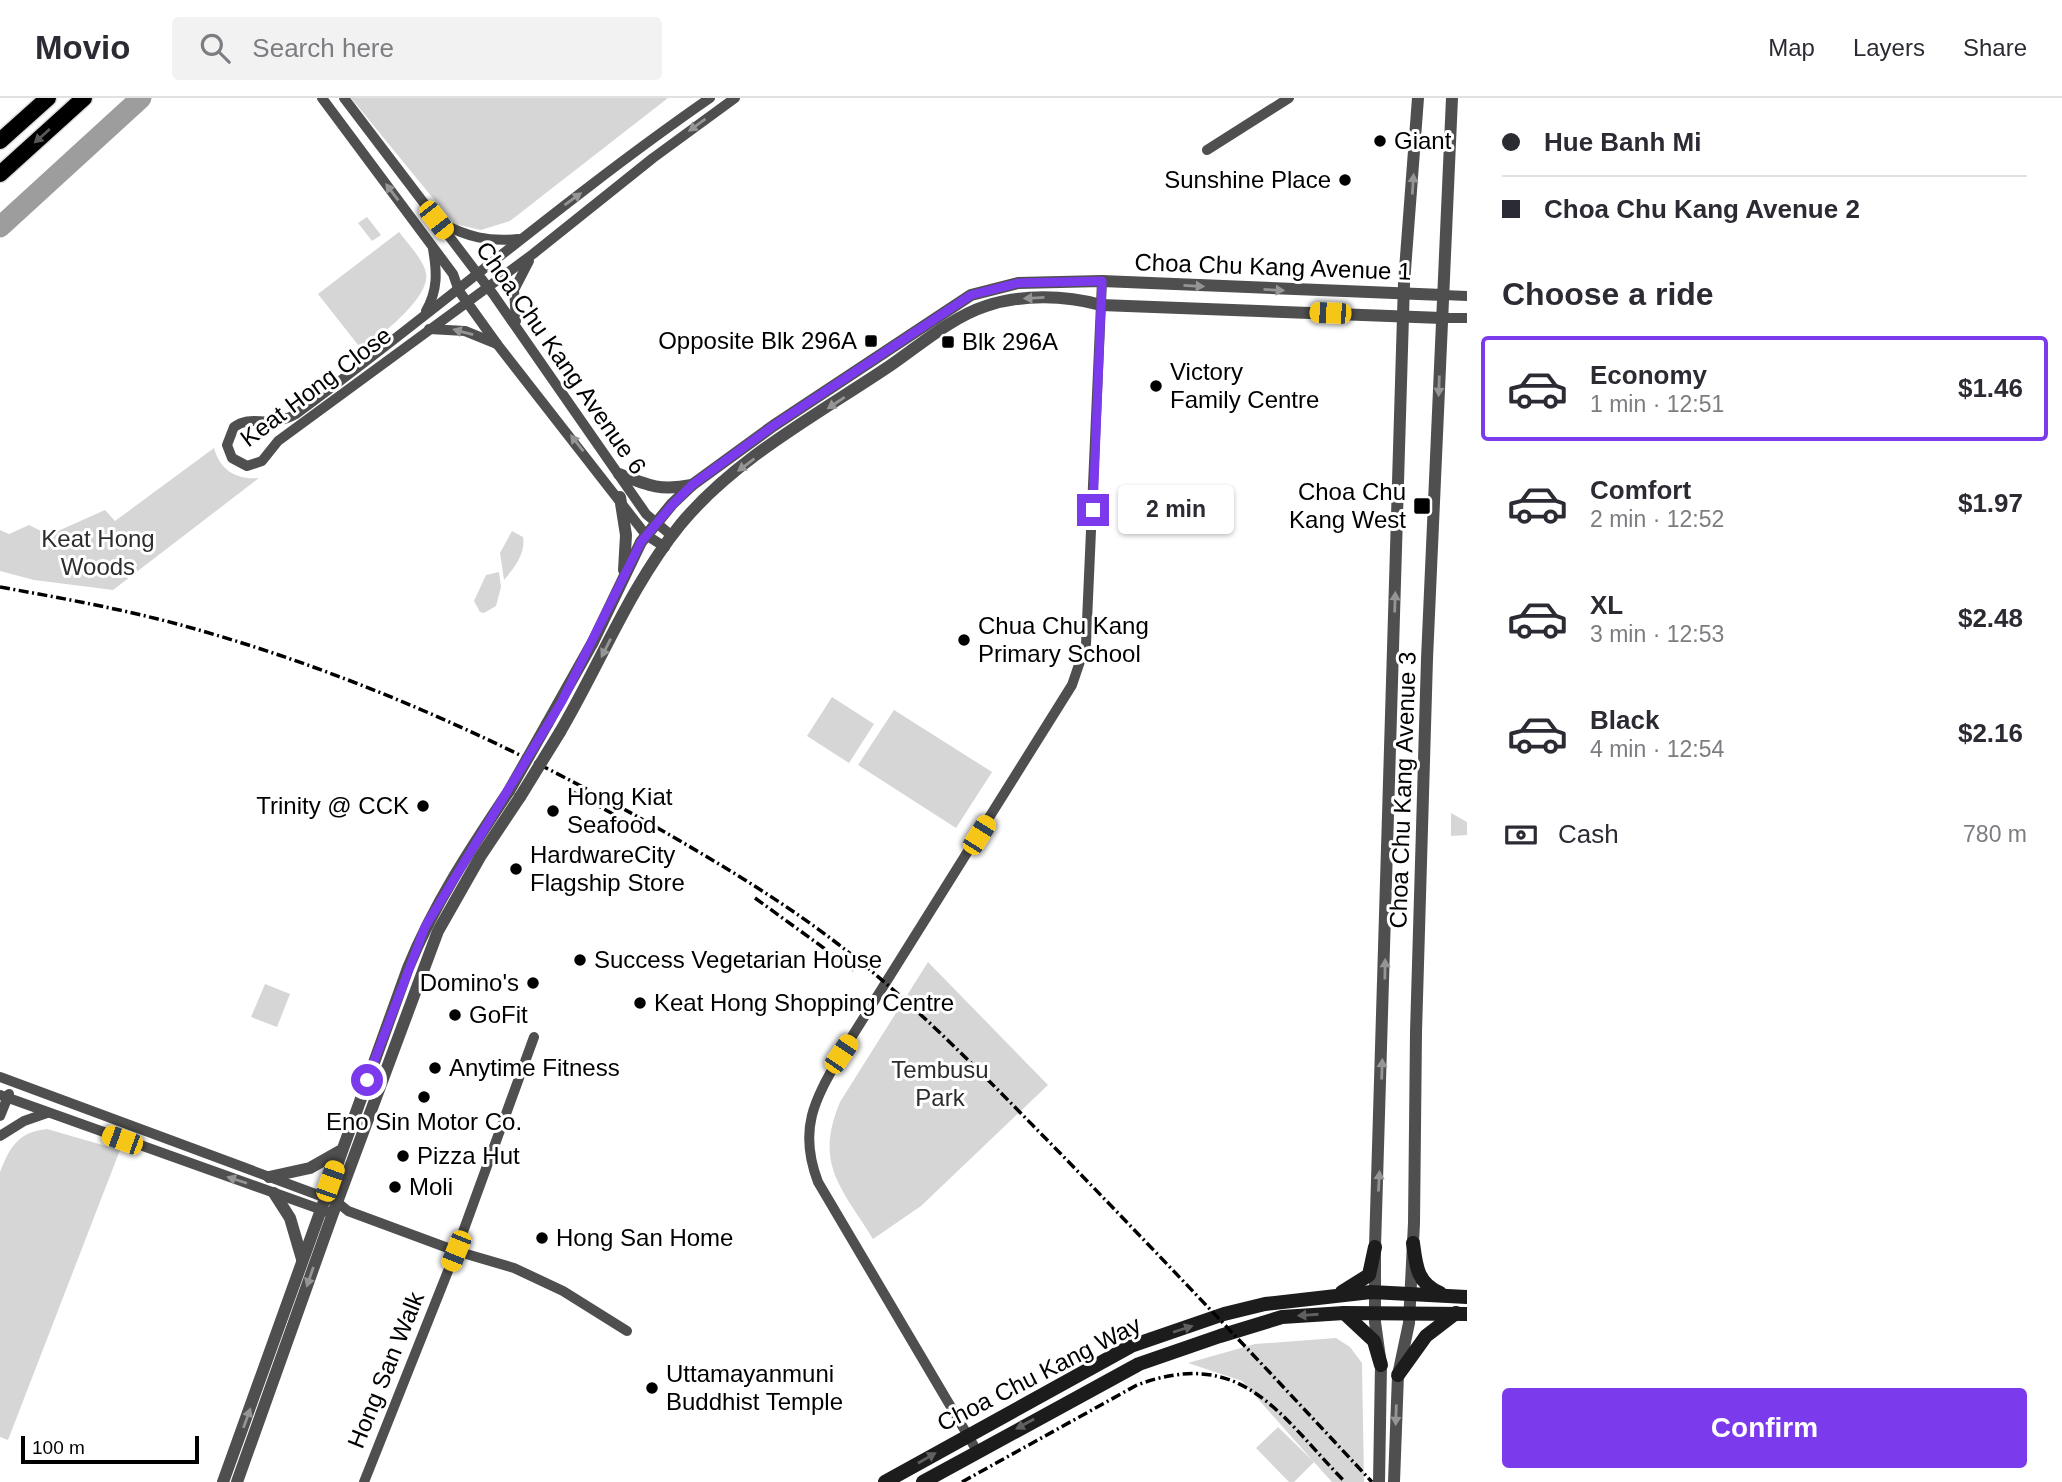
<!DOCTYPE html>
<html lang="en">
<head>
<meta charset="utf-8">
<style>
  :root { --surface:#fff; --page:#f2f2f3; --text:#2b2b33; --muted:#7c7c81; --line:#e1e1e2; --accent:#7c3aed }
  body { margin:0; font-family:Helvetica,sans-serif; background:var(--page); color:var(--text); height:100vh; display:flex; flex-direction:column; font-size:26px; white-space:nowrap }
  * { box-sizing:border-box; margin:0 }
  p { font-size:23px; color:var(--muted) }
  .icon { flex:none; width:38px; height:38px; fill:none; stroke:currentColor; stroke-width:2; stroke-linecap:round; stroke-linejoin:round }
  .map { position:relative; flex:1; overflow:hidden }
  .panel { display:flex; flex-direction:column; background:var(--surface); width:595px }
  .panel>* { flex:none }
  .hud { display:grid; align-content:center; height:154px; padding:0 35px; background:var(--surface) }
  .scale { position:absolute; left:21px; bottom:18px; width:178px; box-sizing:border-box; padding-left:7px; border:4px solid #000; border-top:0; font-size:19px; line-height:24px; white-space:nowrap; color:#000; -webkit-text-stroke:5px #fff; paint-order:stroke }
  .end { position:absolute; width:32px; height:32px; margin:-16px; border:9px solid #7c3aed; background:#fff; box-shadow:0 0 0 4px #fff }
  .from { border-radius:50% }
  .bubble { position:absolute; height:49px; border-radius:7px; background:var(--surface); box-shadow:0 2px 5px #0004; font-size:23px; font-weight:700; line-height:49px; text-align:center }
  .car { position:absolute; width:21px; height:42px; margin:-21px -10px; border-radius:9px; box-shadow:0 0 5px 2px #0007; background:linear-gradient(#f5c518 24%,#345 0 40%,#f5c518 0 76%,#345 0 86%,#f5c518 0) }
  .hud b { display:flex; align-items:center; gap:24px; height:66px; font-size:26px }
  .hud b+b { border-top:2px solid var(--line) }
  .hud i { width:18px; height:18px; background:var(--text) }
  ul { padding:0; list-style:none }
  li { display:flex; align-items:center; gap:21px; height:105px; margin:0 14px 10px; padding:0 21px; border:4px solid transparent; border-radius:7px }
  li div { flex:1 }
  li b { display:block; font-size:26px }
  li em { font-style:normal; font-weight:700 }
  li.on { border-color:var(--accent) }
  li>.icon { width:63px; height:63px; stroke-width:1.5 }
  h2 { padding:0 35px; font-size:32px; line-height:84px }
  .pay { display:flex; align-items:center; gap:18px; height:77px; padding:0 35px; font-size:26px }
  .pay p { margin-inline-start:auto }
  .primary-button { display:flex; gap:14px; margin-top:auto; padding:14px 35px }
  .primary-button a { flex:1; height:80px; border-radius:7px; background:var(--accent); color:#fff; font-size:28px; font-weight:700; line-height:80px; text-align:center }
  header { display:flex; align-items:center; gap:42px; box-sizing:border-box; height:98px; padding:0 35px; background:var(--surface); border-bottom:2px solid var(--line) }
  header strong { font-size:33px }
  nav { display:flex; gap:38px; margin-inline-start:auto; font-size:24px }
  .search { width:490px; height:63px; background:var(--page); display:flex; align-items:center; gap:18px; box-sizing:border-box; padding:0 24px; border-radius:7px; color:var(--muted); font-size:26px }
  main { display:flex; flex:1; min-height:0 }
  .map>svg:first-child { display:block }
  .green { fill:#d6d6d6 }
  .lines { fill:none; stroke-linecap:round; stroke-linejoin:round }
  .river { stroke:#9d9d9d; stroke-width:21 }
  .primary-casing { stroke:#dbdbdb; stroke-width:19 }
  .minor { stroke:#4f4f4f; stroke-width:10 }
  .tertiary { stroke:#4f4f4f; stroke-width:12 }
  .secondary { stroke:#1c1c1c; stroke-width:14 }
  .primary { stroke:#000; stroke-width:16 }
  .rail { stroke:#000; stroke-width:3.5; stroke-dasharray:10 3.5 2 3.5; stroke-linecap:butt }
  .tertiary-bridge { stroke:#4f4f4f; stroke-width:12 }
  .oneway { fill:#959595 }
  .oneway2 { fill:#595959 }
  .oneway3 { fill:#606060 }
  .route { stroke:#7c3aed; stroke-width:9 }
  .poi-dot { fill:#000; stroke:#fff; stroke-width:2.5 }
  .labels { text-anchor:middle; stroke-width:6; stroke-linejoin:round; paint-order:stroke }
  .poi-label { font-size:24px; fill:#000; stroke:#fff; text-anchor:start }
  .street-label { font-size:24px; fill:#000; stroke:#fff }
  .park-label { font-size:24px; fill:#2d2d2d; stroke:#fff }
</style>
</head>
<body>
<header>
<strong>Movio</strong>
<div class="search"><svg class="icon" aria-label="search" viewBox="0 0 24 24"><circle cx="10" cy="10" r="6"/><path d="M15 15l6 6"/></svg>Search here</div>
<nav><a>Map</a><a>Layers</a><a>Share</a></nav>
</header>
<main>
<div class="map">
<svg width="1467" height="1384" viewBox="0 0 1467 1384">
  <rect width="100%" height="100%" fill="#fff"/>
  <g class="green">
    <polygon points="351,0 668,0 510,123 481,132 454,126"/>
    <polygon points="367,119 381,137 372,143 358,125"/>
    <path d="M399,134C408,146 423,161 426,175C431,199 380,238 362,252L318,196Z"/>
    <path d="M214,350C220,372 236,382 259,380L113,492L34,482L0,473V432L9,436L29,427L49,437L105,412L115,423Z"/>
    <path d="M512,433L523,439C526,456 514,470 504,482L500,455Z"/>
    <polygon points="499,474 501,489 496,508 484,515 480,514 474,503 486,477"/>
    <polygon points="832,599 874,626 849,665 807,638"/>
    <polygon points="894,612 992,674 956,730 858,667"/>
    <polygon points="1451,715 1467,724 1467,737 1451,738"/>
    <path d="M928,864L1048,987L921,1108L873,1141C841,1089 814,1066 840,1004Z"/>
    <polygon points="265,886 290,896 277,929 251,919"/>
    <path d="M47,1031L120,1052L8,1342L0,1339V1074C10,1048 19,1034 47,1031Z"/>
    <polygon points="1336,1240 1350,1249 1362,1265 1364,1384 1332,1384 1314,1364 1294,1384 1289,1384 1256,1350 1278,1329 1313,1363 1242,1283 1188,1265 1255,1246"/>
  </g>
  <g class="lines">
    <polyline class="river" points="0,129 141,0"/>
    <g class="primary-casing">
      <g id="primary">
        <polyline points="0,43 48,0"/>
        <polyline points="0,76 84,0"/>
      </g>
    </g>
    <g class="minor">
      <polyline points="322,0 453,176 459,193 497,246 646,437 665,449"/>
      <polyline points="344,0 493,196 646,416 672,438"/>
      <path d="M710,0C567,99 436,213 296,316C268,332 253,315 234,329L227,347L232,360L247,368L262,363L278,343L533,156L653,60L735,0"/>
      <polyline points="1207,52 1289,0"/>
      <path d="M441,125C468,139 488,144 518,141"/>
      <polyline points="1443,197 1467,198"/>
      <path d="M426,213C438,192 437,174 433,151"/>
      <polyline points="1442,220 1467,220"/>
      <polyline points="516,223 514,192 529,163"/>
      <polyline points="429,231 465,233 497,246"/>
      <polyline points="0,979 337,1104 348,1113 456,1153 514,1170 563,1193 627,1233"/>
      <polyline points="0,997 328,1114"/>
      <polyline points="0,1018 9,996"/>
      <polyline points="0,1038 24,1023 47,1015"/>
      <path d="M977,1353L818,1084C798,1031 814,1003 841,956L1072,587L1086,546L1102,183"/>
      <polyline points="364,1384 456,1153 534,939"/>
    </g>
    <g class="tertiary">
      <path d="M619,376C649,388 661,393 692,387"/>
      <polyline points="620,399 626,437 624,472"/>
      <polyline points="547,626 593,544 641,444 672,406 692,387 773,328 971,197 1018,185 1102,183 1443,197"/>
      <path d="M560,634C600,566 630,489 680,427C735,360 820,315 891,267C920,247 952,219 986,208C1022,196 1065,197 1101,207L1442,220"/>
      <polyline points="269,1079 310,1070 340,1053"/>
      <polyline points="274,1095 290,1120 302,1161"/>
      <path d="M223,1384L408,870C434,806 471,750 509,693"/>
      <polyline points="237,1384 333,1115 438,833 480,759 520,699"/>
      <polyline points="1379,1384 1381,1267 1375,1224 1375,1149 1404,185 1418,0"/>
      <polyline points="1394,1384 1398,1277 1409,1225 1414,1125 1416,934 1427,561 1452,0"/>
    </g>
    <g class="secondary">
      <path d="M1413,1145C1416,1168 1417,1185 1440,1195"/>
      <polyline points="1342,1194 1369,1177 1375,1149"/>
      <polyline points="1344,1215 1374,1243 1381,1267"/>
      <polyline points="1398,1277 1426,1238 1456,1215"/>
      <polyline points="885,1384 1131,1248 1224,1216 1265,1206 1371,1194 1467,1199"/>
      <polyline points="923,1384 1139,1266 1220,1238 1282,1219 1344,1215 1467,1216"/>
    </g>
    <use href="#primary" class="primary"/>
    <g class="rail">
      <path d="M0,489C61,500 122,511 181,527C349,573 511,646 661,732C722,767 782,803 838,846C918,908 988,982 1059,1054C1165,1163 1269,1273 1372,1384"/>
      <polyline points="571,693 626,723"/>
      <polyline points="755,800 854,872"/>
      <path d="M962,1384L1137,1287C1242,1248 1279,1316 1345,1384"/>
    </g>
    <g class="tertiary-bridge">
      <polyline points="509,693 547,626"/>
      <polyline points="520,699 560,634"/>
    </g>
  </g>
  <defs><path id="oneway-solid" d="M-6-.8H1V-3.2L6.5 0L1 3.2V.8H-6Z" transform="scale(1.75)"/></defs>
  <g class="oneway">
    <use href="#oneway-solid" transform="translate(697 27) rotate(144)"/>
    <use href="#oneway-solid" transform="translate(1413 86) rotate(-86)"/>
    <use href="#oneway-solid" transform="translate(392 94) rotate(-127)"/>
    <use href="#oneway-solid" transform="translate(573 101) rotate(-36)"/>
    <use href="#oneway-solid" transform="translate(1194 188) rotate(3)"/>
    <use href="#oneway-solid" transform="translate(1274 192) rotate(3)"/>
    <use href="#oneway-solid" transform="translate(1034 200) rotate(177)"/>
    <use href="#oneway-solid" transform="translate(463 234) rotate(-165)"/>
    <use href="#oneway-solid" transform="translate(1439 288) rotate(92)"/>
    <use href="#oneway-solid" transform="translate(836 305) rotate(146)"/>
    <use href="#oneway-solid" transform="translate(577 345) rotate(-128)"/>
    <use href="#oneway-solid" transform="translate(746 367) rotate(143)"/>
    <use href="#oneway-solid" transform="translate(1395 504) rotate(-88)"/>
    <use href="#oneway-solid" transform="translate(606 550) rotate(117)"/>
    <use href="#oneway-solid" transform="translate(1385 871) rotate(-89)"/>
    <use href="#oneway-solid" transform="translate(1382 971) rotate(-88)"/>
    <use href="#oneway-solid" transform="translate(237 1082) rotate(-162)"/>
    <use href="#oneway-solid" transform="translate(1379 1083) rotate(-87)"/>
    <use href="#oneway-solid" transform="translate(310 1179) rotate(109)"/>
    <use href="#oneway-solid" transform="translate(1396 1317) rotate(92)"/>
    <use href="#oneway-solid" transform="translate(247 1320) rotate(-70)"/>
  </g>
  <use class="oneway2" href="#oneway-solid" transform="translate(42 38) rotate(138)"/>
  <g class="oneway3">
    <use href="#oneway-solid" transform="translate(1308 1217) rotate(176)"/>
    <use href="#oneway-solid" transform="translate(1183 1231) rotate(-18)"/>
    <use href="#oneway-solid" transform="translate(1025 1326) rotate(151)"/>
    <use href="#oneway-solid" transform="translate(927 1360) rotate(-30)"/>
  </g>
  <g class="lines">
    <polyline class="route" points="367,982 425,829 562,603 641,444 672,407 692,387 773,328 971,197 1018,185 1102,183 1093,412"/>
  </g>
  <g class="poi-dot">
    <circle cx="1380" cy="43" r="7"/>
    <circle cx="1345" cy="82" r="7"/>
    <rect x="864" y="236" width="14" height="14" rx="3.5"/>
    <rect x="941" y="237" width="14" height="14" rx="3.5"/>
    <circle cx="1156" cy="288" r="7"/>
    <rect x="1413" y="399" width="18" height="18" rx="3.5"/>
    <circle cx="964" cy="542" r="7"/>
    <circle cx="423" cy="708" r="7"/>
    <circle cx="553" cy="713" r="7"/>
    <circle cx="516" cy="771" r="7"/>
    <circle cx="580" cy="862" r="7"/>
    <circle cx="533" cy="885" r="7"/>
    <circle cx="640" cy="905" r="7"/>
    <circle cx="455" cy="917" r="7"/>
    <circle cx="435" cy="970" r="7"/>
    <circle cx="424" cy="999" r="7"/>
    <circle cx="403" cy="1058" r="7"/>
    <circle cx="395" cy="1089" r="7"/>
    <circle cx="542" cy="1140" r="7"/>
    <circle cx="652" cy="1290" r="7"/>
  </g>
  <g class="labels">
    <g class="poi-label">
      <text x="1394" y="51">Giant</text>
      <text x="1331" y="90" text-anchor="end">Sunshine Place</text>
      <text x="857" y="251" text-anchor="end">Opposite Blk 296A</text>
      <text x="962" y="252">Blk 296A</text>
      <text x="1170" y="282">Victory<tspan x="1170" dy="28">Family Centre</tspan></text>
      <text x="1406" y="402" text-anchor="end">Choa Chu<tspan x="1406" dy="28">Kang West</tspan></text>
      <text x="978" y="536">Chua Chu Kang<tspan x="978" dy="28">Primary School</tspan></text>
      <text x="567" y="707">Hong Kiat<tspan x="567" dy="28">Seafood</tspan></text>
      <text x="409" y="716" text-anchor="end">Trinity @ CCK</text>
      <text x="530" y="765">HardwareCity<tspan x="530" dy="28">Flagship Store</tspan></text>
      <text x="594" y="870">Success Vegetarian House</text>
      <text x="519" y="893" text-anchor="end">Domino's</text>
      <text x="654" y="913">Keat Hong Shopping Centre</text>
      <text x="469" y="925">GoFit</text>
      <text x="449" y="978">Anytime Fitness</text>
      <text x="424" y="1032" text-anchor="middle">Eno Sin Motor Co.</text>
      <text x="417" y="1066">Pizza Hut</text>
      <text x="409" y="1097">Moli</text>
      <text x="556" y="1148">Hong San Home</text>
      <text x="666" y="1284">Uttamayanmuni<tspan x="666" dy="28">Buddhist Temple</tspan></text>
    </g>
    <g class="street-label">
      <text transform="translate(1273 169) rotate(2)" y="8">Choa Chu Kang Avenue 1</text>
      <text transform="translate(561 260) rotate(55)" y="8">Choa Chu Kang Avenue 6</text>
      <text transform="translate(316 289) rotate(-37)" y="8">Keat Hong Close</text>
      <text transform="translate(1403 692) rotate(-88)" y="8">Choa Chu Kang Avenue 3</text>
      <text transform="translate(386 1272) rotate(-68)" y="8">Hong San Walk</text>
      <text transform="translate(1039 1276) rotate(-27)" y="8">Choa Chu Kang Way</text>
    </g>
    <g class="park-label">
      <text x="98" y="449">Keat Hong<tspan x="98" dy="28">Woods</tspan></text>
      <text x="940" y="980">Tembusu<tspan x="940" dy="28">Park</tspan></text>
    </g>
  </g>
</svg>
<div class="scale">100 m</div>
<i class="end from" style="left:367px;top:982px"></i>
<i class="end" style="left:1093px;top:412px"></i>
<div class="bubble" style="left:1118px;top:387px;width:116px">2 min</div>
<i class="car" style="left:436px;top:122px;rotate:142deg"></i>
<i class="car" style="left:1330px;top:215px;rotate:272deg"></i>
<i class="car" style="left:979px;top:737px;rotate:32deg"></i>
<i class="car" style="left:841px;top:956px;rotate:34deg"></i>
<i class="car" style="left:122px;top:1042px;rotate:290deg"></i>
<i class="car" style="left:330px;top:1083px;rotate:19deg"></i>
<i class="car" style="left:456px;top:1153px;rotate:202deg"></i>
</div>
<section class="panel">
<div class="hud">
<b><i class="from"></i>Hue Banh Mi</b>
<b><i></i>Choa Chu Kang Avenue 2</b>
</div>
<h2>Choose a ride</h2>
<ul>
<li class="on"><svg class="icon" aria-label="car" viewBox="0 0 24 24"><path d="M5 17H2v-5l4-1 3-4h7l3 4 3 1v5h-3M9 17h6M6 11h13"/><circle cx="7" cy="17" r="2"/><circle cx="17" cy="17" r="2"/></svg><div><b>Economy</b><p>1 min · 12:51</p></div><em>$1.46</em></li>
<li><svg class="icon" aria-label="car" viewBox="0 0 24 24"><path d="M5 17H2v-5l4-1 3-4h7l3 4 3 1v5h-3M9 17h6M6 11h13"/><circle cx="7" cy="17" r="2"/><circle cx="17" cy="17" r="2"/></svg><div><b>Comfort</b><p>2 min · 12:52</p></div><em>$1.97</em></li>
<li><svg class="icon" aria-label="car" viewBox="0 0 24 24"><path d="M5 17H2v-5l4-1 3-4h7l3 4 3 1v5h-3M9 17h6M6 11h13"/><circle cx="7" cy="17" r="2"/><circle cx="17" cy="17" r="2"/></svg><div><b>XL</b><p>3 min · 12:53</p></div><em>$2.48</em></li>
<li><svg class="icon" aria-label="car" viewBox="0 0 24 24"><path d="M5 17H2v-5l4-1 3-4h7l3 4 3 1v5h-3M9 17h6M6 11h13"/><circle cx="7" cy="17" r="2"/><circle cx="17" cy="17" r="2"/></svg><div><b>Black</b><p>4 min · 12:54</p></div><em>$2.16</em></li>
</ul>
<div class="pay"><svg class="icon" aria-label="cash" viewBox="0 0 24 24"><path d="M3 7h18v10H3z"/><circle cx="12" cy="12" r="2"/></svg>Cash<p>780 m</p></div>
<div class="primary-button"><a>Confirm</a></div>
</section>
</main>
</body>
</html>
